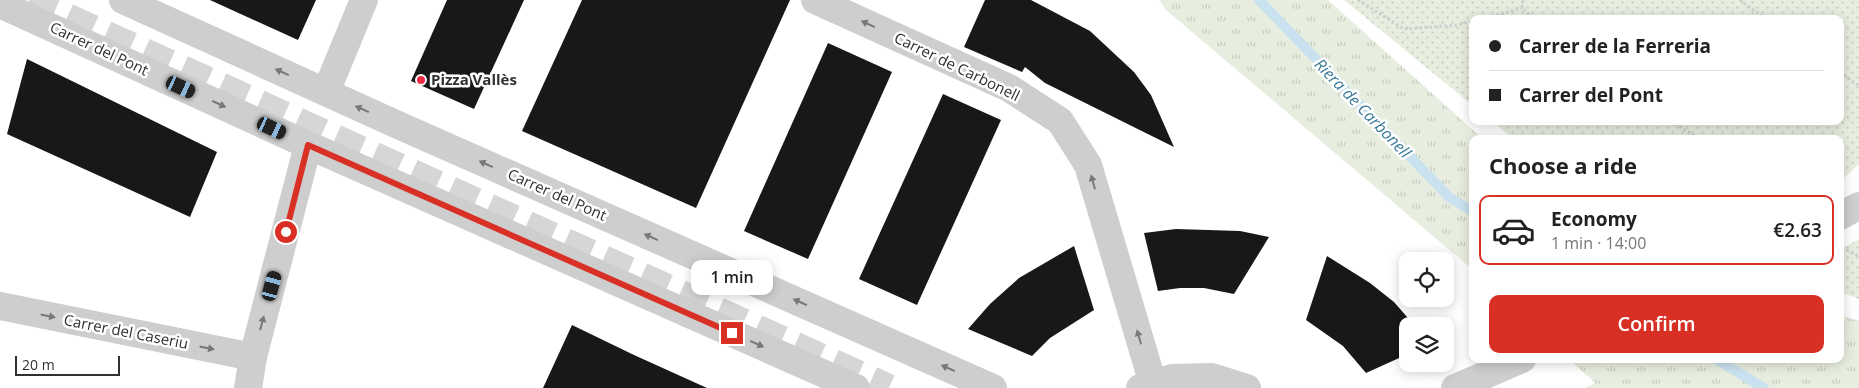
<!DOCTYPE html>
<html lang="en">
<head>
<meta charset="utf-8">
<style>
  :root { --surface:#fff; --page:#f6f6f6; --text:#222; --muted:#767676; --line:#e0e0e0; --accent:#d93025 }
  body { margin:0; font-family:"Open Sans",sans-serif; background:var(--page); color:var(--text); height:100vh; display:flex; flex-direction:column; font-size:19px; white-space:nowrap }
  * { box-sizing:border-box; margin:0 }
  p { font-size:16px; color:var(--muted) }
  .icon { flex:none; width:28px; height:28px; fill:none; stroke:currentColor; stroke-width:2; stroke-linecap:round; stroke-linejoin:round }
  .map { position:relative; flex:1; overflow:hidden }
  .side { position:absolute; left:1469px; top:135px; width:375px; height:228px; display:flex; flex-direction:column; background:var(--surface); border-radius:10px; box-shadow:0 2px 12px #0003 }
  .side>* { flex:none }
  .banner { position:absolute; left:1469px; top:15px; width:375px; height:110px; border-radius:10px; box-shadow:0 2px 12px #0003; display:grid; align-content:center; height:110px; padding:0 20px; background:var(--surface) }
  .buttons { position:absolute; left:1399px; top:252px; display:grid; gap:10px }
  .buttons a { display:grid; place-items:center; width:55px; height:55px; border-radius:10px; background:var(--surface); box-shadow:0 2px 12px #0003; font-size:25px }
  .scale { position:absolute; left:15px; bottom:12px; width:105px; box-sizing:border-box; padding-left:5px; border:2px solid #313131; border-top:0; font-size:14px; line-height:18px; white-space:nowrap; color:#313131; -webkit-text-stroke:4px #fff; paint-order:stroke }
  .end { position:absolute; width:22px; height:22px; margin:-11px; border:6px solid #d93025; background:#fff; box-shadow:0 0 0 2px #fff }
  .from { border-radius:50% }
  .bubble { position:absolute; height:35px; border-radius:10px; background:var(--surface); box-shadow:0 2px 12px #0003; font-size:16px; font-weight:600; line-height:35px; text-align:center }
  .car { position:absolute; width:15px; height:30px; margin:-15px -8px; border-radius:6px; box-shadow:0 0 4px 1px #0007; background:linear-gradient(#222 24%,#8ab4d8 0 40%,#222 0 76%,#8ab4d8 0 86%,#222 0) }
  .banner b { display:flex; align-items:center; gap:18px; height:48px; font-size:19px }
  .banner b+b { border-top:1px solid var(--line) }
  .banner i { width:12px; height:12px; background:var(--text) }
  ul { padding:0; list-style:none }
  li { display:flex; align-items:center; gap:15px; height:70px; margin:0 10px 8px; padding:0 10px; border:2px solid transparent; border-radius:10px }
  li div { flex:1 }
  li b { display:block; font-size:19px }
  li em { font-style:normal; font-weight:600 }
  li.current { border-color:var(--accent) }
  li>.icon { width:45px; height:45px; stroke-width:1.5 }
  h2 { padding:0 20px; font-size:22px; line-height:60px }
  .action { display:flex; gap:10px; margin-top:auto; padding:10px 20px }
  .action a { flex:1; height:58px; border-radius:10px; background:var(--accent); color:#fff; font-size:20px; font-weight:600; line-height:58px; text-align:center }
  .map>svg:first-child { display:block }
  .grass { fill:url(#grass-tufts) }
  .park { fill:url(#park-dots) }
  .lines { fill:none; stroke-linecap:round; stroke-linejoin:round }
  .stream { stroke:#cae2ef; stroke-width:10 }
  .building { fill:#181818 }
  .highway-tunnel { stroke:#d6d6d6; stroke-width:28; stroke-dasharray:28 14; stroke-linecap:butt }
  .path { stroke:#cecece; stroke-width:3; stroke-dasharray:2.5 2.5; stroke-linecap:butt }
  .street { stroke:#cecece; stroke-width:28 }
  .oneway { fill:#787878 }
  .route { stroke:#d93025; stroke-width:6 }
  .poi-dot { fill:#ee2c46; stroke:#fff; stroke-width:2 }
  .labels { text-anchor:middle; stroke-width:5; stroke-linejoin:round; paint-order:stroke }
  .street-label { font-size:15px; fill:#313131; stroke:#fff }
  .poi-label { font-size:15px; font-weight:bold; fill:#313131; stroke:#fff; text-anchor:start }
  .water-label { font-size:16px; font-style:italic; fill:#397998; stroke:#fff }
</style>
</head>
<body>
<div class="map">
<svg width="1859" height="388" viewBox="0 0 1859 388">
  <defs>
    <pattern id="grass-tufts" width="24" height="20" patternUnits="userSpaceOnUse" patternTransform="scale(1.25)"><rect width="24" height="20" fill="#e8eedf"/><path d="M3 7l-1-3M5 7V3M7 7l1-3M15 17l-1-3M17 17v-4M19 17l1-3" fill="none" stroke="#c7cdc0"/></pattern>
    <pattern id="park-dots" width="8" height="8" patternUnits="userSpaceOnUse" patternTransform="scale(1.25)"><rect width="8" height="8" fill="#e8eedf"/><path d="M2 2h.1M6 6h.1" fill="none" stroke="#c7cdc0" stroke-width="1.8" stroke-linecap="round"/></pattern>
  </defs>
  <rect width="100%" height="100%" fill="#fff"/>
  <g class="grass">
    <polygon points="1159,0 1328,0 1483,139 1472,139 1472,269 1166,10"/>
    <polygon points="1840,315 1859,321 1859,388 1585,388 1595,383 1569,359 1840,359"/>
  </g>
  <g class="park">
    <polygon points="1344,0 1859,0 1859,164 1840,182 1840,139 1513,139 1492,121 1840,121 1840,19 1472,19 1472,105"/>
    <polygon points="1859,239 1859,299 1840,292 1840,250"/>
  </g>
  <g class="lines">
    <g class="stream">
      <polyline points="1259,0 1449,197 1472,211"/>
      <polyline points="1716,359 1764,388"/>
    </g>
  </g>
  <g class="building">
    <polygon points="210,0 316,0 298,40"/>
    <polygon points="447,0 524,0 474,109 411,81"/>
    <polygon points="582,0 790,0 696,208 522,131"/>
    <polygon points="985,0 1031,0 1090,31 1134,72 1151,95 1174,147 1045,83 1025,67 1022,72 964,47"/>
    <polygon points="828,43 892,72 808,259 744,231"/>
    <polygon points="27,59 217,152 190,217 7,134"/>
    <polygon points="943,94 1001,120 917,305 859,279"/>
    <polygon points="1176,229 1240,231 1269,237 1234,294 1204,288 1180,288 1158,291 1144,233"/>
    <polygon points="1074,246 1094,310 1050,338 1032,356 968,329 990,304 1019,278"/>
    <polygon points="1327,256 1370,283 1394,302 1408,318 1408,354 1366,373 1343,346 1306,320"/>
    <polygon points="572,325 634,355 707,388 543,388"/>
  </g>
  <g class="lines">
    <polyline class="highway-tunnel" points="29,0 889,388"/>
    <g class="path">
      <polyline points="1358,0 1404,29 1458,25 1472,21"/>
      <polyline points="1523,0 1522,8 1534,19"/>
      <polyline points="1740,0 1766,19"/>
      <polyline points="1482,19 1522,8"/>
      <polyline points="1840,72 1859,86"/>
      <polyline points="1671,121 1699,139"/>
      <polyline points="1842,248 1859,256"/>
    </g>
    <g class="street">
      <polyline points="123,0 398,125 993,388"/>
      <polyline points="815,0 1009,88 1060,121 1088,165 1153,384"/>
      <polyline points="0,4 308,145 856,388"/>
      <polyline points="326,92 364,0"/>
      <polyline points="1840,216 1859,206"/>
      <polyline points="0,306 253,357"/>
      <polyline points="248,388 253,357 308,145"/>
      <polyline points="1140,388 1172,378 1212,377 1247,388"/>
      <polyline points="1455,388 1522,359"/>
    </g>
  </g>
  <defs><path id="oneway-solid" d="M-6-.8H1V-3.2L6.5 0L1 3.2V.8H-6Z" transform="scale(1.25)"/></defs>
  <g class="oneway">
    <use href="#oneway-solid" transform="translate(868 24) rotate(-155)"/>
    <use href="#oneway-solid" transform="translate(282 72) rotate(-156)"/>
    <use href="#oneway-solid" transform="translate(219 104) rotate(25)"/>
    <use href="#oneway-solid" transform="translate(362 109) rotate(-156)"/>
    <use href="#oneway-solid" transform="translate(486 164) rotate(-156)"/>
    <use href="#oneway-solid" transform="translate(1093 182) rotate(-106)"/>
    <use href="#oneway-solid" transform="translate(651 237) rotate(-156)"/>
    <use href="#oneway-solid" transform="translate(800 302) rotate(-156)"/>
    <use href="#oneway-solid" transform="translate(48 316) rotate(11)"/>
    <use href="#oneway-solid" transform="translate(262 323) rotate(-75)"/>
    <use href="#oneway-solid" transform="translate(1139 337) rotate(-106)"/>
    <use href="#oneway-solid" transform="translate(757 344) rotate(24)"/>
    <use href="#oneway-solid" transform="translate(207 348) rotate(11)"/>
    <use href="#oneway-solid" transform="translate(948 368) rotate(-156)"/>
  </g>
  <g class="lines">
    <polyline class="route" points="286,232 308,145 732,333"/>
  </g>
  <circle class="poi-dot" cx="421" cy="80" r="5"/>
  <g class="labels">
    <g class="street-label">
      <text transform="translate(99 49) rotate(25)" y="5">Carrer del Pont</text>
      <text transform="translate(957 67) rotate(26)" y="5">Carrer de Carbonell</text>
      <text transform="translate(557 195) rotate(24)" y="5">Carrer del Pont</text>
      <text transform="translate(126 332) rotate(11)" y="5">Carrer del Caseriu</text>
    </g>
    <g class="poi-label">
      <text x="431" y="85">Pizza Vallès</text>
    </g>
    <g class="water-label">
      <text transform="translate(1363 108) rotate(46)" y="6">Riera de Carbonell</text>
    </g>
  </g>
</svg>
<div class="buttons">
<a><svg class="icon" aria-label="locate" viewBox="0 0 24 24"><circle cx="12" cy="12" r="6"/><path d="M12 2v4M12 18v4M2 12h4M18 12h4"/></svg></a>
<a><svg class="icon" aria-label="layers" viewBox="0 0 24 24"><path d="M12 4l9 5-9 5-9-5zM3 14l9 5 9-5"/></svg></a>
</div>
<div class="scale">20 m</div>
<i class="end from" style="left:286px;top:232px"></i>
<i class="end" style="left:732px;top:333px"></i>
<div class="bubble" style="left:691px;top:260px;width:82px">1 min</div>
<i class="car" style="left:181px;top:87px;rotate:115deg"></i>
<i class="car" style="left:272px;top:128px;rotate:115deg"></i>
<i class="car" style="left:272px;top:286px;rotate:15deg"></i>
<div class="banner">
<b><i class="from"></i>Carrer de la Ferreria</b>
<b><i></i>Carrer del Pont</b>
</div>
<section class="side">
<h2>Choose a ride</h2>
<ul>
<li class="current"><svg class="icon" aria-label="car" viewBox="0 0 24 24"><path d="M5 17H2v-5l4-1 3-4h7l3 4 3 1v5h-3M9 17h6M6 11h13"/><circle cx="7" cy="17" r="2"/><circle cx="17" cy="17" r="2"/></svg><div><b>Economy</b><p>1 min · 14:00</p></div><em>€2.63</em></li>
</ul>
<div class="action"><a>Confirm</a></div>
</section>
</div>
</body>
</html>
